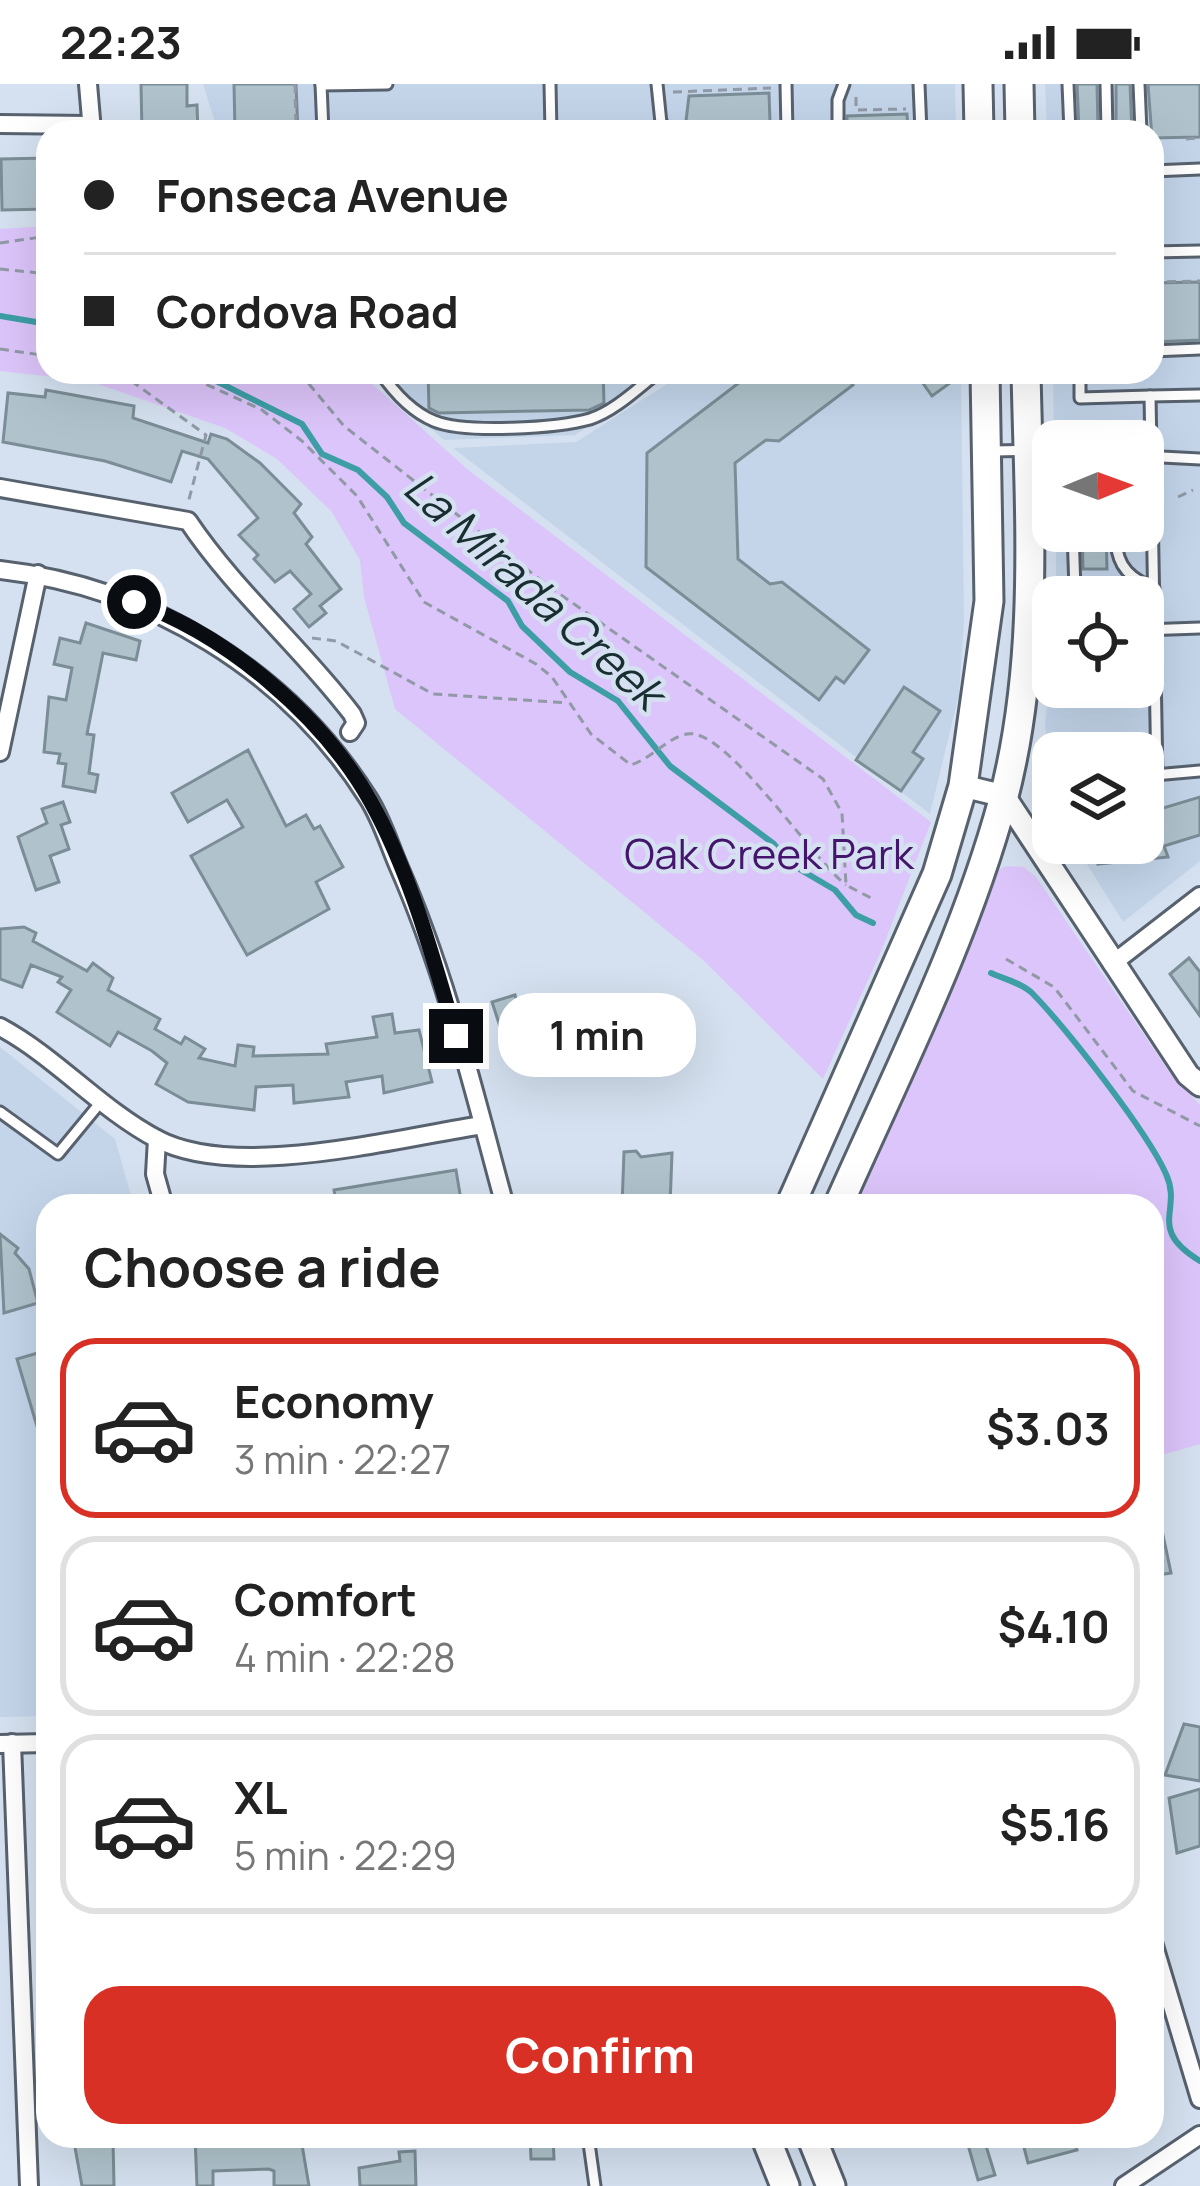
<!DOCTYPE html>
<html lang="en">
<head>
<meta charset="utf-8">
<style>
  :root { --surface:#fff; --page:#f2f2f2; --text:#222; --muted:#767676; --line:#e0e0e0; --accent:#d93025 }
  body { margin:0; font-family:Manrope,sans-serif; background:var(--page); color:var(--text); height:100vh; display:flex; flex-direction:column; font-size:45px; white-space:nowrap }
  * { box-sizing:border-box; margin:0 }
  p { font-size:39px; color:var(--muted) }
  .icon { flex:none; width:66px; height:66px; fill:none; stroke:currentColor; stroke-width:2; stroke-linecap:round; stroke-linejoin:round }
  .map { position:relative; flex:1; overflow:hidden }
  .details { position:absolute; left:36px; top:1110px; width:1128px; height:954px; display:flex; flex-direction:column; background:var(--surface); border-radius:36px; box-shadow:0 12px 48px #0002 }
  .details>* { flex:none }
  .guide { position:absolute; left:36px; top:36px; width:1128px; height:264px; border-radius:36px; box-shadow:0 12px 48px #0002; display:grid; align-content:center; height:264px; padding:0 48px; background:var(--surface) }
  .needle { width:78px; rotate:89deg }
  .controls { position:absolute; left:1032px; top:336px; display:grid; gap:24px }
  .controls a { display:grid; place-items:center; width:132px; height:132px; border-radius:24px; background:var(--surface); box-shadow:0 12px 48px #0002; font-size:60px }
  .end { position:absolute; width:54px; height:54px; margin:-27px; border:15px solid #090d12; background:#fff; box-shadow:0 0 0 6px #fff }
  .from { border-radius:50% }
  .bubble { position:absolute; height:84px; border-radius:36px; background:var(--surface); box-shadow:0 12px 48px #0002; font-size:39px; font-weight:700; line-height:84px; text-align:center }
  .guide b { display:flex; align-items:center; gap:42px; height:114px; font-size:45px }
  .guide b+b { border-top:3px solid var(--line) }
  .guide i { width:30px; height:30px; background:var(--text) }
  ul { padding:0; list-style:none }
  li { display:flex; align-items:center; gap:36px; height:180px; margin:0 24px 18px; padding:0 24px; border:6px solid var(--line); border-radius:36px }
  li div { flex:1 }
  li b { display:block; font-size:45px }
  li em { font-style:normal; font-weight:700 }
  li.active { border-color:var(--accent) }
  li>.icon { width:108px; height:108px; stroke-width:1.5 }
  h2 { padding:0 48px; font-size:54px; line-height:144px }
  .cta { display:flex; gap:24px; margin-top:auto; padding:24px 48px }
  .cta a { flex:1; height:138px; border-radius:36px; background:var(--accent); color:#fff; font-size:48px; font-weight:700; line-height:138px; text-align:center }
  .status { display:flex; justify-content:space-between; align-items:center; height:84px; padding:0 60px; background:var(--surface); direction:ltr }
  .status svg { height:33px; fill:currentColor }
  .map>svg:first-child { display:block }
  .built { fill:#c4d5ea }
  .green { fill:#dcc5fa }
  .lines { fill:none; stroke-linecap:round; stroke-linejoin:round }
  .stream { stroke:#3d9ea5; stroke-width:6 }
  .building { fill:#b0c3cc; stroke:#7b8d96; stroke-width:3 }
  .service-casing { stroke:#58626f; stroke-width:15 }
  .minor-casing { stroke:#58626f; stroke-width:22 }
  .tertiary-casing { stroke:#58626f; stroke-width:27 }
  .primary-casing { stroke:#58626f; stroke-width:33 }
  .path { stroke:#9099a5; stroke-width:3; stroke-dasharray:9 6; stroke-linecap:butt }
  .service { stroke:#fff; stroke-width:9 }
  .minor { stroke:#fff; stroke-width:16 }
  .tertiary { stroke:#fff; stroke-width:21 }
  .primary { stroke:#fff; stroke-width:27 }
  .route { stroke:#090d12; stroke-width:15 }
  .labels { text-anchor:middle; stroke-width:9; stroke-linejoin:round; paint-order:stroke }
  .park-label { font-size:42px; fill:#45156d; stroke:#d5e1f0 }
  .water-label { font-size:45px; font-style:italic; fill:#182e30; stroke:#d5e1f0 }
</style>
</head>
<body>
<div class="status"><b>22:23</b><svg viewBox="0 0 49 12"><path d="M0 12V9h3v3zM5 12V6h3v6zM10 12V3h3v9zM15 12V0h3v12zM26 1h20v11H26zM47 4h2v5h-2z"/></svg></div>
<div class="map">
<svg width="1200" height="2102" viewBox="0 0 1200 2102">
  <rect width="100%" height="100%" fill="#d5e1f0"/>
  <g class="built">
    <polygon points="203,0 955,0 956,48 218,48"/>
    <polygon points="1045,0 1200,0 1200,777 1123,838 1074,759 1143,759 1143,669 1053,669 1053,703 1045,641 1053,567 1053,603 1143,603 1143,513 1056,513 1056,447 1143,447 1143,357 1054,357 1053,288 1152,288 1152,48 1047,48"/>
    <polygon points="366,288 675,288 575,351 444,356"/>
    <polygon points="686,288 961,288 964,538 959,610 930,730 453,364 576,358"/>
    <polygon points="0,963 115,1055 134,1122 48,1122 48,1632 0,1633"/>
  </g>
  <g class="green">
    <polygon points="48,142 48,288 359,288 467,385 931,738 882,865 823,995 703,876 395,625 364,513 360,476 332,428 277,375 225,344 89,297 0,287 0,145"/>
    <polygon points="1006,782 1024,783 1036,793 1170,989 1200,1021 1200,1360 1152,1374 1152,1122 854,1122 997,787"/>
  </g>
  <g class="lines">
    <g class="stream">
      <polyline points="0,232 48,240"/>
      <polyline points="198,288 302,340 322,370 358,386 387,413 404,439 508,517 522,542 570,588 618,617 670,682 774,760 789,779 835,806 856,831 873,839"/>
      <path d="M991,889C1004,895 1022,899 1032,909C1066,944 1147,1047 1166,1090C1183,1127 1146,1144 1200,1177"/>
    </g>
  </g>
  <g class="building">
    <polygon points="141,0 187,0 187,22 197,21 198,48 142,48"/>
    <polygon points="234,0 296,0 298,48 235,48"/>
    <polygon points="1077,0 1097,0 1098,45 1079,46"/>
    <polygon points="1116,0 1130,0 1132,48 1116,45"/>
    <polygon points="1148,0 1200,0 1200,53 1152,54"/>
    <polygon points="769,9 770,38 690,44 686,37 689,12"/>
    <polygon points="907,30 908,48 847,48 847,32"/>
    <polygon points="48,74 48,125 2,126 1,75"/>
    <polygon points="1200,198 1200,256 1152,258 1152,199"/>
    <polygon points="428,288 603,288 604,319 589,326 439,329 429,324"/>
    <polygon points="753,288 843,288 853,301 779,357 766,356 735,379 738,475 770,500 782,498 869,566 844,599 836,593 819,616 646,483 647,369"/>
    <polygon points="915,288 942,288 950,299 932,312"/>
    <polygon points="46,306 134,322 133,334 208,359 211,350 227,355 260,379 301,420 294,429 312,453 306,460 341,505 320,522 326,529 309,543 294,525 311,510 290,487 275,498 254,475 258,471 239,451 258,434 208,375 182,367 171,398 105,377 3,358 8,309 45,313"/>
    <polygon points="1082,447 1106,447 1107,485 1083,485"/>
    <polygon points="86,539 140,557 136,576 103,569 87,650 94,651 89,689 98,691 95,708 63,702 66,680 58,679 60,670 44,668 49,613 66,616 72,584 54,580 60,554 80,559"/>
    <polygon points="904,603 940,627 913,668 923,675 901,707 856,676"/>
    <polygon points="248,666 286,742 306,731 314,745 320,742 343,783 316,798 329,825 247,871 191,772 243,743 227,716 188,738 172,709"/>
    <polygon points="1200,713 1200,751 1164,762 1168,773 1098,780 1098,759 1143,759 1143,730"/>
    <polygon points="63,718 70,738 61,741 69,765 50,772 59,798 36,806 18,753 47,739 42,725"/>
    <polygon points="24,843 36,849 33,857 87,887 93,879 113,894 108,906 160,935 155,945 181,960 185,953 205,965 199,974 235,982 238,961 254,963 253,972 328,970 326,960 377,953 373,933 392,930 395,949 419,946 432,998 384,1009 382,992 346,998 349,1013 294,1019 293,1001 256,1003 254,1026 188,1018 156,1000 167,979 152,967 118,948 110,962 57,928 71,906 58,898 62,893 31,881 22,903 0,895 0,845"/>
    <polygon points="1189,874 1200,888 1200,932 1170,890"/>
    <polygon points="515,911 520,929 560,917 570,949 508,967 492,918"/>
    <polygon points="636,1067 641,1073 672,1069 670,1122 622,1122 624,1068"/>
    <polygon points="456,1086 462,1122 337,1122 334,1106"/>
    <polygon points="0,1150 18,1164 15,1169 29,1185 38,1219 4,1229"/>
    <polygon points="48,1266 48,1365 44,1366 17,1275"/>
    <polygon points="1159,1432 1171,1489 1152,1492 1152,1433"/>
    <polygon points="1184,1640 1200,1643 1200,1697 1165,1691"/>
    <polygon points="1200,1705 1200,1762 1177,1769 1169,1714"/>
    <polygon points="195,2052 301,2055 309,2102 274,2102 274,2087 269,2085 213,2087 213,2102 197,2102"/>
    <polygon points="530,2052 553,2052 554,2075 531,2075"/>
    <polygon points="974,2052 983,2052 995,2091 978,2096 966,2054"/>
    <polygon points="1021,2052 1073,2052 1077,2066 1028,2079"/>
    <polygon points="113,2056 114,2102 82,2102 74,2058"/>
    <polygon points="415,2067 416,2102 360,2102 359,2084 400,2077 399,2068"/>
  </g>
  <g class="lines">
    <g class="service-casing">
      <g id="service">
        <polyline points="321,0 323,48"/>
        <polyline points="550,0 551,48"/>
        <polyline points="657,0 661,39 672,48"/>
        <polyline points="786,0 787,48"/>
        <polyline points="919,0 921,48"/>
        <polyline points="1068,0 1070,48"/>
        <polyline points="1106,0 1107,48"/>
        <polyline points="1139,0 1141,48"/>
        <polyline points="321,1 387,0"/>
        <polyline points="740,48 787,47"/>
        <polyline points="838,48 838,16 844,0"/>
        <polyline points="1152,87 1200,85"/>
        <polyline points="1152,168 1200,167"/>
        <polyline points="1152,267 1200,265"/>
        <path d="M380,288C393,307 412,328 434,337C465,350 558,344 590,335C615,327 639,303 659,288"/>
        <polyline points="1080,288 1080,314 1150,312 1157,692"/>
        <polyline points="1150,312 1200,311"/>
        <polyline points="993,367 1053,366"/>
        <polyline points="1143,372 1200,375"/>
        <polyline points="1073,447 1075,506 1154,504"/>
        <path d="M1115,447C1116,475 1122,490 1149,502"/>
        <polyline points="1143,546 1200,544"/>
        <polyline points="1143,692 1200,687"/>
        <polyline points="0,1028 58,1070 100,1019"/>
        <polyline points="588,2052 595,2102"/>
      </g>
    </g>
    <g class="minor-casing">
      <g id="minor">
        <polyline points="88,0 92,47"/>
        <polyline points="0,40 89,41"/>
        <path d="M0,404L188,437C235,507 301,563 352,630L356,639L350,648"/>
        <path d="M0,486C150,503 287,586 368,714C381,734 389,760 398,781C446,890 474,1008 505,1122"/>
        <polyline points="0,668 38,490"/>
        <polyline points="1112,880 1200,812"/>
        <path d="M0,943C56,973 100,1025 157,1055C236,1097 396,1054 483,1041"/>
        <polyline points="157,1055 155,1090 164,1122"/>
        <polyline points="12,1659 29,2102"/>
        <polyline points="0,1660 48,1659"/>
        <polyline points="1152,1855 1200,2015"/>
        <polyline points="1124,2102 1200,2051"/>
      </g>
    </g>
    <g class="tertiary-casing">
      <polyline id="tertiary" points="963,702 1004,712 1188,991 1200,1001"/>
    </g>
    <g class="primary-casing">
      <g id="primary">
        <polyline points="978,0 979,48"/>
        <polyline points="1019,0 1020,48"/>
        <polyline points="790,1122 937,790 963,702 989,517 985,288"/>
        <path d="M838,1122C897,989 965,856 1003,716C1040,576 1029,431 1026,288"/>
        <polyline points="765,2052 785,2102"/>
        <polyline points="811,2052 831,2102"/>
      </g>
    </g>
    <g class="path">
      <polyline points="295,0 296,48"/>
      <polyline points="673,8 771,4"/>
      <polyline points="856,13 856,26 906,25"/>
      <polyline points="1186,55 1200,54"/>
      <polyline points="0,159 48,152"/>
      <polyline points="0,185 48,190"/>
      <polyline points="1152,198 1200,197"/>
      <polyline points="0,265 48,272"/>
      <polyline points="119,288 206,351 188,419"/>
      <path d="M179,288L262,326L302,357L357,412L424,518L536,580L552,593L591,650L631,681C652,674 667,654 687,650C725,642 812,775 846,801"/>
      <polyline points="299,288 344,342 547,501 823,695 842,729 846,801 875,816"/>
      <polyline points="1178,413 1193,406"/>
      <polyline points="312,554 336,557 433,610 568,619"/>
      <polyline points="1006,875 1054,903 1133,1007 1200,1042"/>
    </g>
    <use href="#service" class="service"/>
    <use href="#minor" class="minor"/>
    <use href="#tertiary" class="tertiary"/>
    <use href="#primary" class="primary"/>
  </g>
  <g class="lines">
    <path class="route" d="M134,518C226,550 323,632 371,718C411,790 433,874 456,952"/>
  </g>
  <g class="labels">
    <g class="park-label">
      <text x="769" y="785">Oak Creek Park</text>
    </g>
    <g class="water-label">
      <text transform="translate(534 506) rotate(42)" y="16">La Mirada Creek</text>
    </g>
  </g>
</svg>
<div class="controls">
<a><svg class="needle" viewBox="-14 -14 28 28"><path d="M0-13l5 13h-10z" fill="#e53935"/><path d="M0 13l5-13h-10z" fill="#767676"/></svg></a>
<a><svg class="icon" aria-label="locate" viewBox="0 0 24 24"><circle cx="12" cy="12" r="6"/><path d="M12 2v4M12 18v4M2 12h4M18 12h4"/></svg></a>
<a><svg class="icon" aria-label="layers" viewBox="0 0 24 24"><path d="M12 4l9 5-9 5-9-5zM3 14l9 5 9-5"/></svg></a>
</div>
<i class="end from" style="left:134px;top:518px"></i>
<i class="end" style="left:456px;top:952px"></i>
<div class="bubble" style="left:498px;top:909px;width:198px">1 min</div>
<div class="guide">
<b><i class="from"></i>Fonseca Avenue</b>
<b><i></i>Cordova Road</b>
</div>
<section class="details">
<h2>Choose a ride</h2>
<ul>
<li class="active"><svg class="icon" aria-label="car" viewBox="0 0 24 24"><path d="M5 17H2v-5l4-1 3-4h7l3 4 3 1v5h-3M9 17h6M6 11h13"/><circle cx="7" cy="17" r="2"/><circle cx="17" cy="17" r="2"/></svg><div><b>Economy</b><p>3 min · 22:27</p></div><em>$3.03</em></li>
<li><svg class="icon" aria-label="car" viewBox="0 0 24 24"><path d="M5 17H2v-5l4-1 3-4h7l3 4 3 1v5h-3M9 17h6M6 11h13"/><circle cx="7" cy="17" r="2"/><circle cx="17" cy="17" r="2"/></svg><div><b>Comfort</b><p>4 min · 22:28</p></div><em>$4.10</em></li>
<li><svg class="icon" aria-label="car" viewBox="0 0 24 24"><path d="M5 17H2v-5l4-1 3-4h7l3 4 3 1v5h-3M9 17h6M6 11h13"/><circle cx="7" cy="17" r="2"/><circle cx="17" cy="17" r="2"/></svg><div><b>XL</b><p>5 min · 22:29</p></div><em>$5.16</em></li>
</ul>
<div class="cta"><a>Confirm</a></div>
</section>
</div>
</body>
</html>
